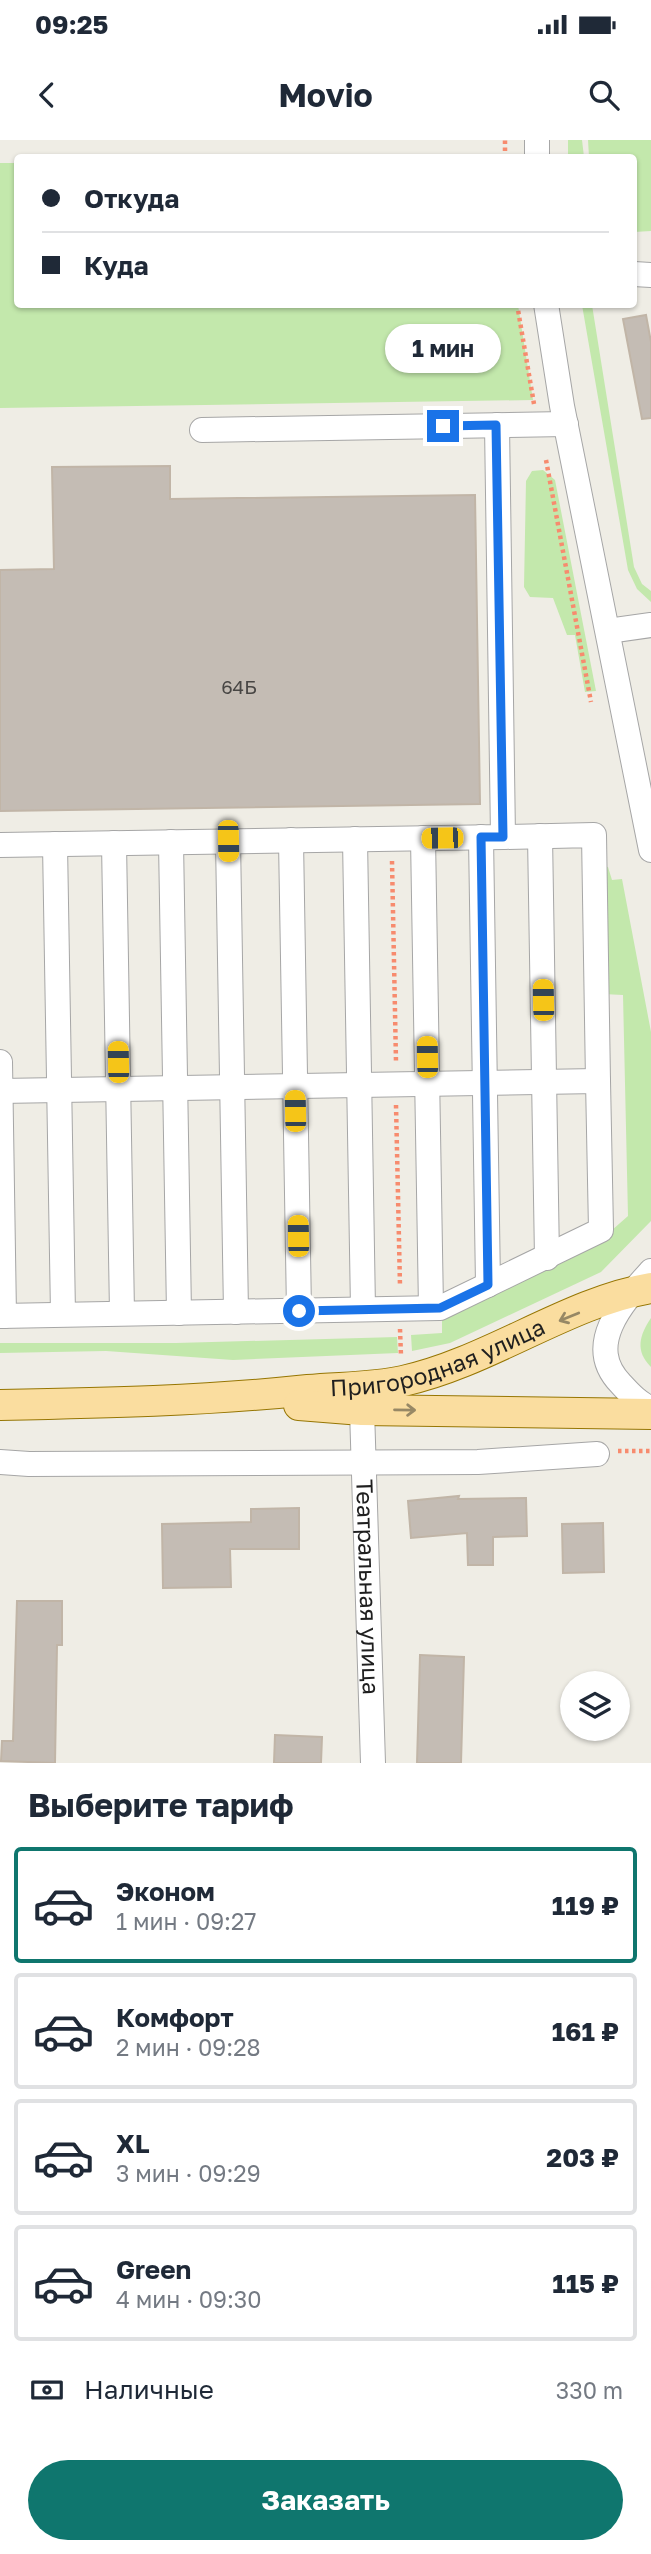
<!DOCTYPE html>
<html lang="ru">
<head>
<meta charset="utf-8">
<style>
  :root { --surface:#fff; --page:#f6f6f7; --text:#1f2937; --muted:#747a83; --line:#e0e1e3; --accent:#0f766e }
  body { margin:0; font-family:"Golos Text",sans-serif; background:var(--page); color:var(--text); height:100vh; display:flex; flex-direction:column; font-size:26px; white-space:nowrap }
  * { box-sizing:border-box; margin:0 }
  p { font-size:23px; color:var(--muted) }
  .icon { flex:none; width:38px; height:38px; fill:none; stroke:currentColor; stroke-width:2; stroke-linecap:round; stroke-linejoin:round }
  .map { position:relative; height:1623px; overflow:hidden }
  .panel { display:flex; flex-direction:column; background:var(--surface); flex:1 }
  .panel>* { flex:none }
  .top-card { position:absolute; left:14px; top:14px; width:623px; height:154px; border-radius:7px; box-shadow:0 2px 5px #0004; display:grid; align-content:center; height:154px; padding:0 28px; background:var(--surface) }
  .tools { position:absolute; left:560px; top:1531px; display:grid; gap:14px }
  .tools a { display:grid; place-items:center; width:70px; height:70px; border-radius:50%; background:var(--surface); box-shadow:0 2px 5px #0004; font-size:35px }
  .end { position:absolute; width:32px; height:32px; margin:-16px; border:9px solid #1a73e8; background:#fff; box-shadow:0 0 0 4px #fff }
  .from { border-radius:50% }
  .bubble { position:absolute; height:49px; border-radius:24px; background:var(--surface); box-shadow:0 2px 5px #0004; font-size:23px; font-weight:700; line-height:49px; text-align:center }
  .car { position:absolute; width:21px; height:42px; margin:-21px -10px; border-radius:9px; box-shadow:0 0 5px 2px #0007; background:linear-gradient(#f5c518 24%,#345 0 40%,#f5c518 0 76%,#345 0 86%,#f5c518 0) }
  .top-card b { display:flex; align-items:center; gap:24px; height:66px; font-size:26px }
  .top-card b+b { border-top:2px solid var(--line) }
  .top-card i { width:18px; height:18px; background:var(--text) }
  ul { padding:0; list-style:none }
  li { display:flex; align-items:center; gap:21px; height:116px; margin:0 14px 10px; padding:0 14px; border:4px solid var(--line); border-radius:7px }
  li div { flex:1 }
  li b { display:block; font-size:26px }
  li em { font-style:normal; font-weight:700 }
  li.selected { border-color:var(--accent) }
  li>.icon { width:63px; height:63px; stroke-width:1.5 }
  h2 { padding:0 28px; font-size:32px; line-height:84px }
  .pay { display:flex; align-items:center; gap:18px; height:77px; padding:0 28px; font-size:26px }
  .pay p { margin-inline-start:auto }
  .button { display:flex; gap:14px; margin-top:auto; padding:14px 28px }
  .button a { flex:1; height:80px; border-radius:42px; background:var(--accent); color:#fff; font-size:28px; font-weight:700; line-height:80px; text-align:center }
  .status { display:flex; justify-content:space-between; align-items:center; height:49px; padding:0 35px; background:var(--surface); direction:ltr }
  .status svg { height:19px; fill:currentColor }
  header { display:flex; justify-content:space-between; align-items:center; height:91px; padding:0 28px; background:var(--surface); font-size:32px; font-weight:700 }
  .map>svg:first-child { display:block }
  .grass { fill:#c3e8ac }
  .building { fill:#c4bcb4; stroke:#c1b5a7; stroke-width:2 }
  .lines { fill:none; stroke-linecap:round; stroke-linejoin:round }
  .minor-casing { stroke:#a6a6a6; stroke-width:26 }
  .major-casing { stroke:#967603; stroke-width:32 }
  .path { stroke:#f78b6e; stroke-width:4.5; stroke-dasharray:3.5 3.5; stroke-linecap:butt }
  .minor { stroke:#fff; stroke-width:24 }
  .major { stroke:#fadd9f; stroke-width:30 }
  .oneway { stroke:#978865 }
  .route { stroke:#1a73e8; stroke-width:9 }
  .labels { text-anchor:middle; stroke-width:7; stroke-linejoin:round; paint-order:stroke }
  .number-label { font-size:19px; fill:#484644 }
  .street-label { font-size:23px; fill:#1f1f1f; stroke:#fff }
</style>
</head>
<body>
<div class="status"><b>09:25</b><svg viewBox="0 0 49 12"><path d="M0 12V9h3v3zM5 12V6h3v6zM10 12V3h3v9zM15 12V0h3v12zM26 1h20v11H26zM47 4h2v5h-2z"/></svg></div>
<header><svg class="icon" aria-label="back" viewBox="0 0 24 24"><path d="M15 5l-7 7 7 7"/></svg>Movio<svg class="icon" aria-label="search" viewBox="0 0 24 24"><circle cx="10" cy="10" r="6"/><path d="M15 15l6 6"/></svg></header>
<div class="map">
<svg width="651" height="1623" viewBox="0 0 651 1623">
  <rect width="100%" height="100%" fill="#efede5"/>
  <g class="grass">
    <polygon points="568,0 582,0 584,17 568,17"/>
    <polygon points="588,0 651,0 651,91 634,92 634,18 589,17"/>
    <polygon points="0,23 17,23 18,164 518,165 533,260 0,268"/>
    <polygon points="582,165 592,165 634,427 642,444 651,451 651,462 637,449 628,430"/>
    <polygon points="543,330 555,340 596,551 585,552 575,495 567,495 553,458 530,457 524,447 526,341 532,331"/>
    <polygon points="604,727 608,727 612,740 622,739 651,892 651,1081 601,1132 450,1203 412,1211 411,1195 442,1193 442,1178 603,1098 628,1076 623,855 603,854"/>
    <path d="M651,1178V1227C635,1211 639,1196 651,1178Z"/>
    <polygon points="397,1197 398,1213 233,1220 106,1211 0,1213 0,1203 176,1203"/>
  </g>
  <g class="building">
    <polygon points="646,175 651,202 651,278 642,279 623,179"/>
    <polygon points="170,326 170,359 475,355 480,664 0,671 0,430 54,429 52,327"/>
    <polygon points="459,1356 458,1359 526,1358 527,1396 493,1397 493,1425 468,1425 467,1393 411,1398 408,1361"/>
    <polygon points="299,1368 299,1409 230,1409 231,1447 163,1448 162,1384 251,1382 251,1369"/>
    <polygon points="603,1383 604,1432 563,1433 562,1384"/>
    <polygon points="17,1461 62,1461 62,1505 57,1505 55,1623 1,1621 2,1601 13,1601"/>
    <polygon points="420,1515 464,1517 461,1623 417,1623"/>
    <polygon points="275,1595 322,1597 321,1623 274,1623"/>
  </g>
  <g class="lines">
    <g class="minor-casing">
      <g id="minor">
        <polyline points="537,18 537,0"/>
        <polyline points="634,134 651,135"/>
        <polyline points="546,164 562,266 651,710"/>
        <polyline points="202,290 566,284"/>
        <polyline points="608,491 651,485"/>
        <polyline points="540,696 547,1118"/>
        <polyline points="481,697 488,1145"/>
        <polyline points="503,697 594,695 598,941"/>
        <polyline points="423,698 431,1168"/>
        <polyline points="355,699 363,1169"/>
        <polyline points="291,700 299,1171"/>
        <polyline points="228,701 236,1172"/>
        <polyline points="171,702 179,1173"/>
        <polyline points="114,703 122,1173"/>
        <polyline points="55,704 63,1174"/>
        <polyline points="0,705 503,697 497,285"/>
        <polyline points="0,922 4,1176"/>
        <polyline points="0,951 598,941 601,1090 440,1168 0,1176"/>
        <path d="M651,1131C623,1162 583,1205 621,1244C631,1255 638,1262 651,1269"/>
        <path id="s1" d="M362,1270L373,1623"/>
        <polyline points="0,1322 29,1324 478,1322 597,1314"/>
      </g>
    </g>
    <g class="major-casing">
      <g id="major">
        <path id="s2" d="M0,1265C103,1263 205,1261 308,1250C339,1247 372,1248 403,1241C489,1222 568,1162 651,1148"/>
        <polyline points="299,1265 362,1270 651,1274"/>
      </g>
    </g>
    <g class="path">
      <polyline points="505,18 505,0"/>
      <polyline points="517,164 534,264"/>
      <polyline points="546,320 591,562"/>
      <polyline points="392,721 396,922"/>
      <polyline points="396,965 400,1146"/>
      <polyline points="400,1189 401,1216"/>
      <polyline points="618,1311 651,1311"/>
    </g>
    <use href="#minor" class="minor"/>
    <use href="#major" class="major"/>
  </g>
  <defs><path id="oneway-shaft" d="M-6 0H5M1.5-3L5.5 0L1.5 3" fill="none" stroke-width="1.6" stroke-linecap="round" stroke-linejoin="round" transform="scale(1.75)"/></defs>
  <g class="oneway">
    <use href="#oneway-shaft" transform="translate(569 1177) rotate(158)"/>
    <use href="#oneway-shaft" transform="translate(405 1270) rotate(1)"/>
  </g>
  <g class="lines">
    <polyline class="route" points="299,1171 440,1168 488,1145 481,697 503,697 496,285 443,286"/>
  </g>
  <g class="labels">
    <g class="number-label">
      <text x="239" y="554">64Б</text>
    </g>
    <g class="street-label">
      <text dy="8" stroke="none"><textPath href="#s2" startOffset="443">Пригородная улица</textPath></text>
      <text dy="8" stroke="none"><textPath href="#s1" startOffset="177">Театральная улица</textPath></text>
    </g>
  </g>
</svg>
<div class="tools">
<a><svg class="icon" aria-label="layers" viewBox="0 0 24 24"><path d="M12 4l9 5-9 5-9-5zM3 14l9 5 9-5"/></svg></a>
</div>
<i class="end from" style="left:299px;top:1171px"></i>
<i class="end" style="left:443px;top:286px"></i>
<div class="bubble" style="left:385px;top:184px;width:116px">1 мин</div>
<i class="car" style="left:442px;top:698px;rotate:269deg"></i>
<i class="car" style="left:228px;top:701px;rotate:179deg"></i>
<i class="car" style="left:543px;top:860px;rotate:359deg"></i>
<i class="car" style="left:427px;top:917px;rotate:359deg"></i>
<i class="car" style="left:118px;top:922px;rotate:359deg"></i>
<i class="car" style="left:295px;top:971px;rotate:359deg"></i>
<i class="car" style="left:298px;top:1096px;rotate:359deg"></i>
<div class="top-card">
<b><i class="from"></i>Откуда</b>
<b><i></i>Куда</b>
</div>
</div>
<section class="panel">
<h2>Выберите тариф</h2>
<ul>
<li class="selected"><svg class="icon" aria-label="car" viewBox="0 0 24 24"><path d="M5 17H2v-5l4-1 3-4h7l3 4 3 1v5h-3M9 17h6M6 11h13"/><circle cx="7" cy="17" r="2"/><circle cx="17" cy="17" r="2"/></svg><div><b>Эконом</b><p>1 мин · 09:27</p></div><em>119 ₽</em></li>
<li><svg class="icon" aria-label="car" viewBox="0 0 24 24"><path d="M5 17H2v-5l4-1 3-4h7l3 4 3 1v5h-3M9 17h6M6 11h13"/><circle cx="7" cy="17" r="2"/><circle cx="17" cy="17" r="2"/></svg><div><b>Комфорт</b><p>2 мин · 09:28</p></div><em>161 ₽</em></li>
<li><svg class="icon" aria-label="car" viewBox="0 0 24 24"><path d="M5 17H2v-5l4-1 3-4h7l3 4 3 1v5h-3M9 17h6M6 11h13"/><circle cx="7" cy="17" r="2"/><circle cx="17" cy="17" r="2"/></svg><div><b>XL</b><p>3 мин · 09:29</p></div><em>203 ₽</em></li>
<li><svg class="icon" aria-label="car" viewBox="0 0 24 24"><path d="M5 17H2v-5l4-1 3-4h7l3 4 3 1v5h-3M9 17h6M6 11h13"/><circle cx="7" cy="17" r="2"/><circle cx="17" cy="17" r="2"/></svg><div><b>Green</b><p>4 мин · 09:30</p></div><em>115 ₽</em></li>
</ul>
<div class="pay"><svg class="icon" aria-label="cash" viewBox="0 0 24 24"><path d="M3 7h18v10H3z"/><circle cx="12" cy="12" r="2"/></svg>Наличные<p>330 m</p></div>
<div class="button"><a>Заказать</a></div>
</section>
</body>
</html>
